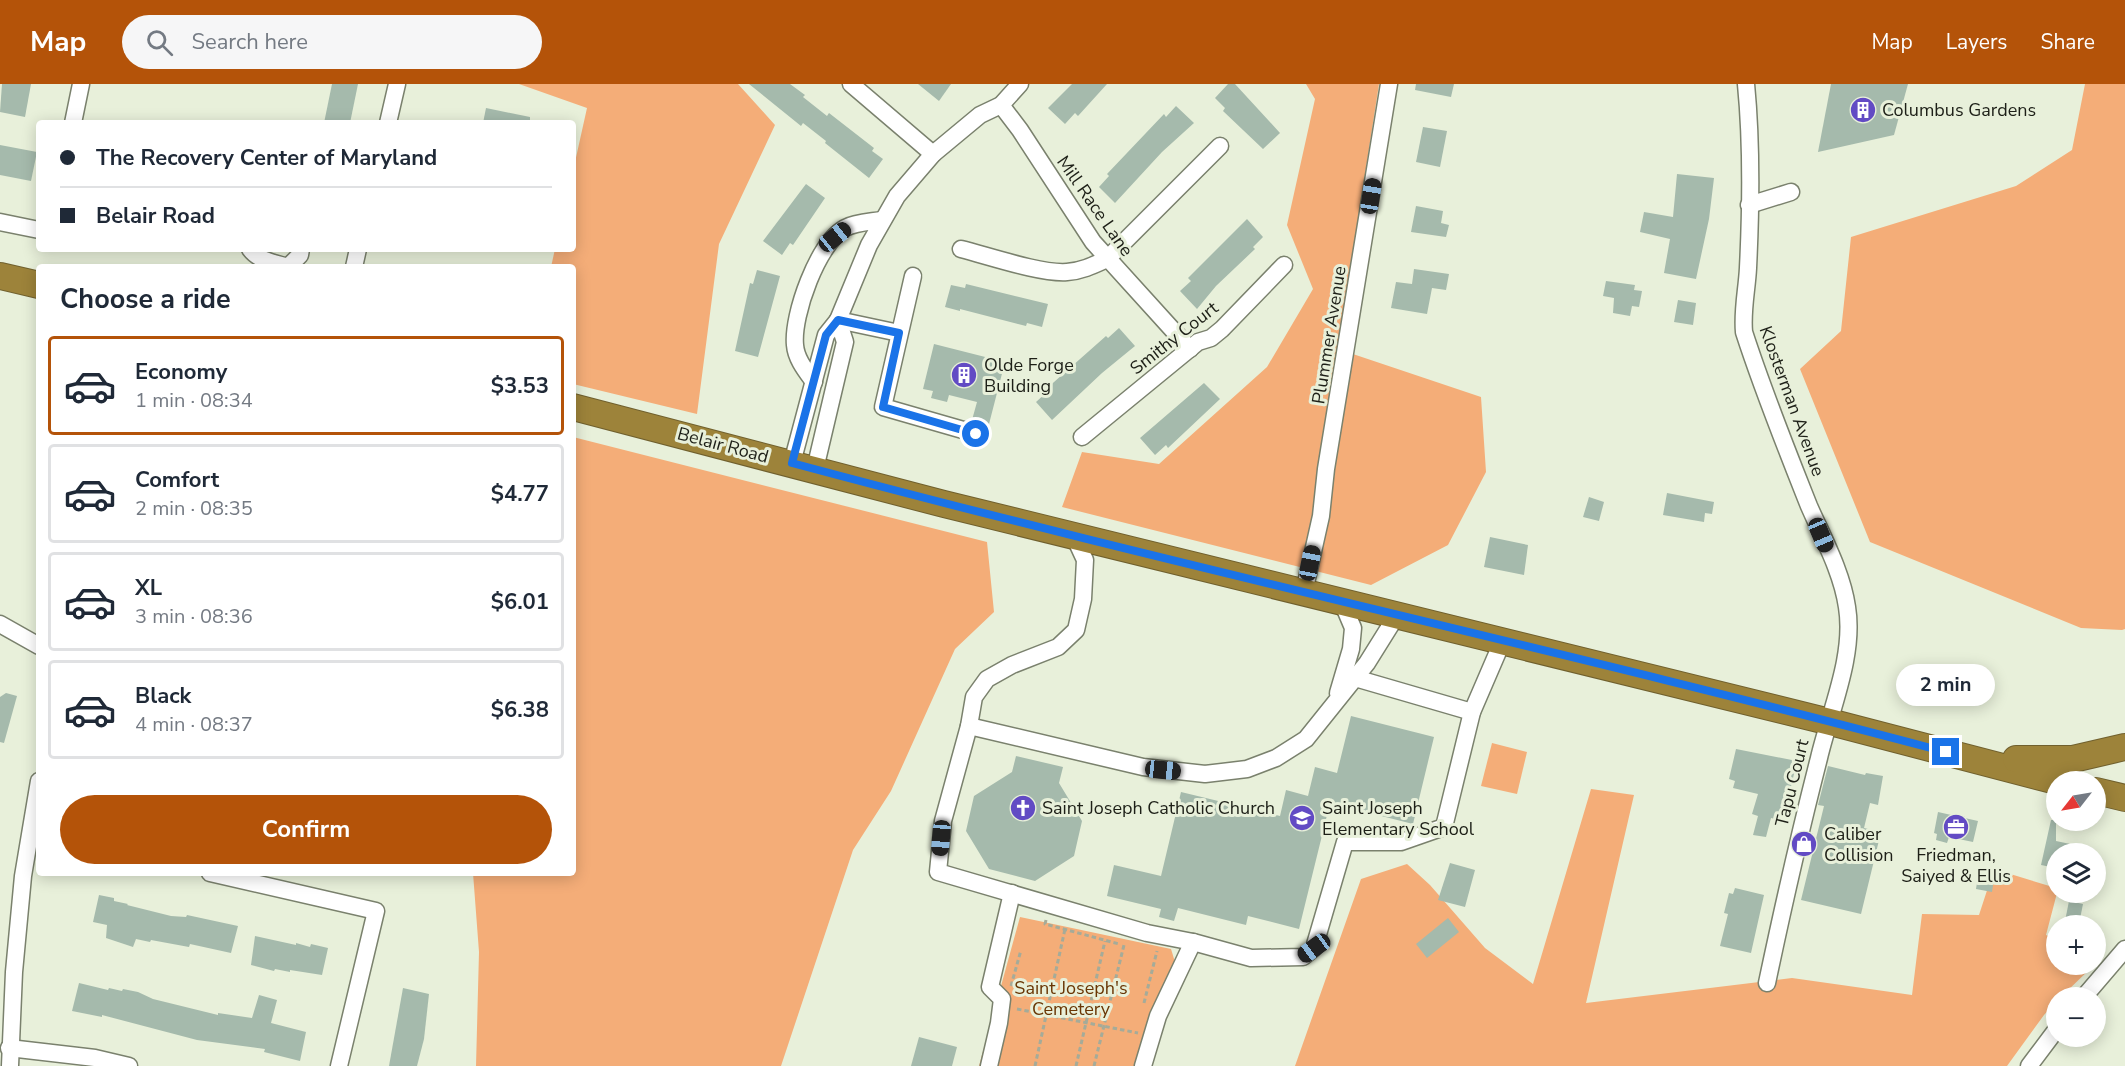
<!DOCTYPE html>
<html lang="en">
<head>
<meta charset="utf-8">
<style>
  :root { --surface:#fff; --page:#f6f6f7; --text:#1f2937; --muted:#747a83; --line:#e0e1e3; --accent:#b45309 }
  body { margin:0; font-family:"Nunito Sans",sans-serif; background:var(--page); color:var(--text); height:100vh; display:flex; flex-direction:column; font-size:22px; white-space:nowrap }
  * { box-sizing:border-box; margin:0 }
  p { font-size:20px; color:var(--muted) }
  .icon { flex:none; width:33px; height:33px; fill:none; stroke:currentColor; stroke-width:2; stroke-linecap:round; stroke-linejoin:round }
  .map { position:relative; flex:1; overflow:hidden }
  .side { position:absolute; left:36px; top:180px; width:540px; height:612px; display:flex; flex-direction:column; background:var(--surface); border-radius:6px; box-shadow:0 3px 15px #0003 }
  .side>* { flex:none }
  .guide { position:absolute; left:36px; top:36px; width:540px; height:132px; border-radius:6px; box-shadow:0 3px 15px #0003; display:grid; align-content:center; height:132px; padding:0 24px; background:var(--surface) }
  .needle { width:39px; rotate:239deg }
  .buttons { position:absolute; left:2046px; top:687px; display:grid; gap:12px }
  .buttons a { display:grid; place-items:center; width:60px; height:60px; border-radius:50%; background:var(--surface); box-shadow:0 3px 15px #0003; font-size:30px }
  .end { position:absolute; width:27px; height:27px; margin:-14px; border:8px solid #1a73e8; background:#fff; box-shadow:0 0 0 3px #fff }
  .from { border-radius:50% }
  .bubble { position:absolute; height:42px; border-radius:21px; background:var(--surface); box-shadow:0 3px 15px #0003; font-size:20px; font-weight:700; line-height:42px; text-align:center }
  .car { position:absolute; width:18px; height:36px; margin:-18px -9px; border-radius:8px; box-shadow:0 0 4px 2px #0007; background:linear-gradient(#222 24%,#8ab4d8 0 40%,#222 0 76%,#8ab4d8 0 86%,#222 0) }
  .guide b { display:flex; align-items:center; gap:21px; height:57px; font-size:22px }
  .guide b+b { border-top:2px solid var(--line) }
  .guide i { width:15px; height:15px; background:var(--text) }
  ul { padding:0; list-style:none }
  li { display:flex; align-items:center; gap:18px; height:99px; margin:0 12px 9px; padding:0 12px; border:3px solid var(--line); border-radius:6px }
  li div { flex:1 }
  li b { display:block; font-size:22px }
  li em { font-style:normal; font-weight:700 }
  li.active { border-color:var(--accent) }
  li>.icon { width:54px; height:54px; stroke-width:1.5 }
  h2 { padding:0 24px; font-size:27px; line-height:72px }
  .primary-button { display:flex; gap:12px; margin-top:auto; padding:12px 24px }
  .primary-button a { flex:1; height:69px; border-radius:36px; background:var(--accent); color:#fff; font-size:24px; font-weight:700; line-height:69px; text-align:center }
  header { display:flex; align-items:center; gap:36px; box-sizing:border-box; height:84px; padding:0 30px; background:var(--accent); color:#fff }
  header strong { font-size:28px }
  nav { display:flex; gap:33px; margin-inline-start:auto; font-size:21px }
  .search { width:420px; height:54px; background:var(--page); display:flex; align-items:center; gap:15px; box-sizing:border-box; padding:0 21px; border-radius:33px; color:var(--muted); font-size:22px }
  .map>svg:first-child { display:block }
  .green { fill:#f4ad78 }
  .building { fill:#a5baac }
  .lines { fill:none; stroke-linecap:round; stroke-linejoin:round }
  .minor-casing { stroke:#7a816d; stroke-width:19 }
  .highway-casing { stroke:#70602e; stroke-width:28 }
  .path { stroke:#a5ab99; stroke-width:3; stroke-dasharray:4.5 3; stroke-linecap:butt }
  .minor { stroke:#fff; stroke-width:16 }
  .highway { stroke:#9d833a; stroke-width:26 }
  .route { stroke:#1a73e8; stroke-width:8 }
  .labels { text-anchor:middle; stroke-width:6; stroke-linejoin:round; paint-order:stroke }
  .poi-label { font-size:18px; fill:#1d1f17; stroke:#e8f0da; text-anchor:start }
  .street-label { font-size:18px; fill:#1d1f17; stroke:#e8f0da }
  .park-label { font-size:18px; fill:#693604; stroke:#e8f0da }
</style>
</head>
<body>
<header>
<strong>Map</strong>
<div class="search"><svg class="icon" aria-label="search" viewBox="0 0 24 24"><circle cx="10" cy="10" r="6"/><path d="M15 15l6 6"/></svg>Search here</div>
<nav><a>Map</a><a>Layers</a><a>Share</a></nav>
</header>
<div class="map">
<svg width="2125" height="982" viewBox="0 0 2125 982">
  <rect width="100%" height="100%" fill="#e8f0da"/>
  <g class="green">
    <polygon points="519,0 738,0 775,41 719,160 697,330 573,300 573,183 551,183 555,165 573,165 573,87 587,24"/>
    <polygon points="1306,0 1379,0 1338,265 1481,313 1486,388 1448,461 1371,501 1062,423 1082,368 1159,380 1267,283 1313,205 1287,141 1315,15"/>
    <polygon points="2085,0 2125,0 2125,545 2122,546 2081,544 1870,458 1800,285 1841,247 1851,153 2016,102 2072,66"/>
    <polygon points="573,353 987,458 994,528 955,565 891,707 853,766 781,982 476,982 479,868 473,789 573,789"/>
    <polygon points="1492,659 1527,668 1517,710 1481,702"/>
    <polygon points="1591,705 1634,711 1586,919 1792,894 1912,911 1922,830 1979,831 1994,785 2056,804 2057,809 2046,851 2056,855 2056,880 2094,881 2061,913 2056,914 2056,918 2044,931 2007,982 1295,982 1361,795 1407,780 1430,801 1485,864 1533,900"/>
    <polygon points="1020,833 1171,865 1175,878 1150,982 979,982"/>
  </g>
  <g class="building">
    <polygon points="2,0 31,0 25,33 0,28"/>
    <polygon points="332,0 358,0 350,39 324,39"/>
    <polygon points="749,0 790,0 805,11 803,13 827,32 829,29 874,64 872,67 883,75 869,94 825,59 826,57 803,39 801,42"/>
    <polygon points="918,0 951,0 939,17"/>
    <polygon points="1072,0 1107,0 1078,32 1075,29 1065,40 1048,24"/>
    <polygon points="1228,0 1235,0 1280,49 1263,65 1223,27 1225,24 1215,14"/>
    <polygon points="1416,0 1454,0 1451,13 1415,6"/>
    <polygon points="1831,0 1908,0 1894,51 1818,68"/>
    <polygon points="1176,22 1194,39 1162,68 1115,119 1099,103 1109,92 1107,90 1164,30 1166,33"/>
    <polygon points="486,24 530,33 530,39 483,39"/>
    <polygon points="1423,43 1447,47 1440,83 1416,78"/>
    <polygon points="0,61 37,68 31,97 0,91"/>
    <polygon points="1677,90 1714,94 1709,135 1696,195 1664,189 1670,155 1640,148 1644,128 1673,133"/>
    <polygon points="806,100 825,114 793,161 790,159 782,171 763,157"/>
    <polygon points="1416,122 1443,127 1441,139 1449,141 1446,153 1411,148"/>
    <polygon points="1247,135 1263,153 1253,163 1255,165 1216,202 1197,225 1180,207 1191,197 1188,194"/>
    <polygon points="1414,185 1449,190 1446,206 1432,204 1427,230 1391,224 1396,198 1412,200"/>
    <polygon points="757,186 780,192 758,273 735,267 750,199 753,200"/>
    <polygon points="1606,197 1635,201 1634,206 1642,207 1639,223 1632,222 1630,232 1613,229 1614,214 1603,212"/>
    <polygon points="966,200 1048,220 1042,243 1027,239 1026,242 960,225 960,227 945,223 951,201 965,204"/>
    <polygon points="1678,216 1696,219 1693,241 1674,238"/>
    <polygon points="1119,244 1135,262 1102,289 1052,336 1036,318 1047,308 1045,306 1106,252 1108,254"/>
    <polygon points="934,260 1005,278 989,340 972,336 977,318 949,311 947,318 931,314 933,307 923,305"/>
    <polygon points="1204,299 1220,315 1168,364 1166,361 1155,371 1140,354"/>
    <polygon points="1667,409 1714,418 1712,430 1705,429 1704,438 1663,431"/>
    <polygon points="1589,413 1604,418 1599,437 1583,433"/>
    <polygon points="1490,453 1528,461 1524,491 1484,483"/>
    <polygon points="6,609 17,612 4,659 0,658 0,613"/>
    <polygon points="1351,632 1434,653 1413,740 1330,719 1299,845 1248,832 1246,841 1178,824 1174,837 1159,833 1161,825 1107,812 1114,781 1161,792 1181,708 1280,732 1286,706 1308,712 1315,683 1337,689"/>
    <polygon points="1736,665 1797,677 1783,737 1771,734 1766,753 1753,751 1758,732 1752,730 1758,710 1733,704 1735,697 1729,695"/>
    <polygon points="1016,672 1063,683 1059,699 1082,737 1074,772 1035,797 989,785 966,747 974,712 1012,688"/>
    <polygon points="1828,682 1865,691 1866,689 1883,692 1878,721 1870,719 1864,744 1881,748 1861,830 1801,816 1824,722 1818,721"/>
    <polygon points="1938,728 1978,737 1973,758 1949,753 1947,759 1936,756 1937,750 1934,749"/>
    <polygon points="2051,736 2056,736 2056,757 2089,764 2088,770 2056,770 2056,784 2041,781"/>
    <polygon points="1450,779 1475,786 1465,823 1438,816"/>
    <polygon points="1979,785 1995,788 1992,808 1976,805"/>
    <polygon points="1735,804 1764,811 1751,869 1720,862 1728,830 1724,829 1729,809 1733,810"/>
    <polygon points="99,811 114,814 114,817 128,820 127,821 171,832 186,833 187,831 238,842 231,869 190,860 189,863 151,856 150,858 136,855 133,863 106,854 107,841 93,838"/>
    <polygon points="2069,817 2083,820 2079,840 2065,837"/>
    <polygon points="1448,834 1459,848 1427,874 1416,860"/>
    <polygon points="255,852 296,861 296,859 310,863 311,860 328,864 322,891 290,886 290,888 275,885 274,887 251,881"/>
    <polygon points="79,899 108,906 109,904 122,907 123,905 138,908 153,915 218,931 218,929 252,934 259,911 277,916 271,939 306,948 300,977 264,968 265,965 197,956 102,931 102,933 72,927"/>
    <polygon points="403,904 429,910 424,955 417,982 389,982"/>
    <polygon points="919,953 957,963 952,982 911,982"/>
  </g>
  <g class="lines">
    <g class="minor-casing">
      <g id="minor">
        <polyline points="851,0 933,70"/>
        <path d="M1746,0C1752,61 1751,123 1748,184C1747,205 1742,226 1744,248C1763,307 1786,364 1809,422C1823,454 1842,488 1847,523C1855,572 1830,627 1819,674C1800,748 1783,823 1767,899"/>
        <polyline points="1001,21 1020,46 1093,158 1190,265"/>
        <polyline points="73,39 81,0"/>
        <polyline points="388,39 397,0"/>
        <polyline points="1749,121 1791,108"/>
        <polyline points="0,138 39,146"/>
        <path d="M250,165C259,177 275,179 288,183L300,171L301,165"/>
        <path d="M961,165C989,172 1041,190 1067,188C1082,187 1094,181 1107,175L1220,62"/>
        <polyline points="354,183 358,165"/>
        <polyline points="913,192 883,323 977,350"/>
        <polyline points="838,236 899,249"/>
        <path d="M814,298C806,287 796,275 795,261C792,231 818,159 845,144C856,138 870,138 882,136"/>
        <polyline points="1082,353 1198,258 1211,254 1222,245 1284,181"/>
        <polyline points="792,379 826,251 838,236 869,161 897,112 933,70 980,31 1001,21 1020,0"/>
        <polyline points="815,385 845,258 838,236"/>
        <polyline points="1073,450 1085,476 1083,515 1076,546 1058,563 1012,581 987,595 974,613 969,642 943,737 938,788 1147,849 1193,858 1251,874 1303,873 1314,864 1345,758 1401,758 1444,743 1472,628 1503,556"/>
        <polyline points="1304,508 1321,432 1326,385 1389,0"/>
        <polyline points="0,540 39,562"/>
        <polyline points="1355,594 1472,628"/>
        <polyline points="1338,609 1351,565 1353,544 1342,518"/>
        <polyline points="969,642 1143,683 1205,690 1247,685 1276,674 1306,655 1367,579 1397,531"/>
        <polyline points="210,789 376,827 339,982"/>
        <polyline points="2083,914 2125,865"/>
        <polyline points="9,964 95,974 129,982"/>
        <polyline points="10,982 14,888 23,792 39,697"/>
        <polyline points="989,982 999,939 1002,915 990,903 1012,809"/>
        <polyline points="1143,982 1158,932 1193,858"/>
        <polyline points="2029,982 2056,946"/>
      </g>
    </g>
    <g class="highway-casing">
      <g id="highway">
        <polyline points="0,192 39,201"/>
        <polyline points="573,323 944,420 1830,638 2060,698"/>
        <polyline points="2016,675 2073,675 2125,663"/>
        <polyline points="2096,707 2125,714"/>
      </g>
    </g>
    <g class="path">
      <polyline points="1046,836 1045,840 1119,860"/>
      <polyline points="1011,902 1021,866"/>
      <polyline points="1144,919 1157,867"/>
      <polyline points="1017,925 1138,949"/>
      <polyline points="1035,982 1065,845"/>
      <polyline points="1076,982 1105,857"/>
      <polyline points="1094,982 1124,861"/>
    </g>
    <use href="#minor" class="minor"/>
    <use href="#highway" class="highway"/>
  </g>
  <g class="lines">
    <path class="route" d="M976,350L883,323L899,249L838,236L826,251L792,379C1175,482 1563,566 1946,668"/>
  </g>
  <defs>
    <g id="building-disc" transform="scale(1.35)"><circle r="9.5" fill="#624bc4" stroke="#e8f0da"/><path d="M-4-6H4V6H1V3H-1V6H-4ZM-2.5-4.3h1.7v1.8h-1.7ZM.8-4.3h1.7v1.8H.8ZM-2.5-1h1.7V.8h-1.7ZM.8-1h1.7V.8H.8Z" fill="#fff"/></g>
    <g id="church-disc" transform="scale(1.35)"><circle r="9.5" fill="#624bc4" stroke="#e8f0da"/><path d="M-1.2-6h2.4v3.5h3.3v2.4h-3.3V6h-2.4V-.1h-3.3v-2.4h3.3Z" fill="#fff"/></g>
    <g id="school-disc" transform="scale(1.35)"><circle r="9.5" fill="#624bc4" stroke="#e8f0da"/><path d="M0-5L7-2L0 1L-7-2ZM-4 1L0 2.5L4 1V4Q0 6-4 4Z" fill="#fff"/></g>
    <g id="office-disc" transform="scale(1.35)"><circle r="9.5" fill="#624bc4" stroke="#e8f0da"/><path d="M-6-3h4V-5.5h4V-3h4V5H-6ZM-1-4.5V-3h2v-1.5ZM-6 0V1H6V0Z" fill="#fff"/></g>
    <g id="shop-disc" transform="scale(1.35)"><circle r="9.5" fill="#624bc4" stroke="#e8f0da"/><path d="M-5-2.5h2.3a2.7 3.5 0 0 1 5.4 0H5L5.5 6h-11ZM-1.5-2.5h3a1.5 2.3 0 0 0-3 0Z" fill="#fff"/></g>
  </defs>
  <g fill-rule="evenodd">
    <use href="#building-disc" x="1863" y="26"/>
    <use href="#building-disc" x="964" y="291"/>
    <use href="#church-disc" x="1023" y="724"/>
    <use href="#school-disc" x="1302" y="734"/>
    <use href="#office-disc" x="1956" y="743"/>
    <use href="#shop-disc" x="1804" y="760"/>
  </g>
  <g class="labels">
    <g class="poi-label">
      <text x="1882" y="32">Columbus Gardens</text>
      <text x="984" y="287">Olde Forge<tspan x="984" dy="21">Building</tspan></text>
      <text x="1042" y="730">Saint Joseph Catholic Church</text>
      <text x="1322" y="730">Saint Joseph<tspan x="1322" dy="21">Elementary School</tspan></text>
      <text x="1824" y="756">Caliber<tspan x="1824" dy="21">Collision</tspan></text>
      <text x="1956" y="777" text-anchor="middle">Friedman,<tspan x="1956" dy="21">Saiyed &amp; Ellis</tspan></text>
    </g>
    <g class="street-label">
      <text transform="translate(1095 122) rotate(55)" y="6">Mill Race Lane</text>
      <text transform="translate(1329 251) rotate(-81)" y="6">Plummer Avenue</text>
      <text transform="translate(1174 254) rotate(-38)" y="6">Smithy Court</text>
      <text transform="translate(1792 317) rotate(70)" y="6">Klosterman Avenue</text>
      <text transform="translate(723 361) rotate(15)" y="6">Belair Road</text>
      <text transform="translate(1792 699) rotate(-76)" y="6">Tapu Court</text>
    </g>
    <g class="park-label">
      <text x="1071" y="910">Saint Joseph's<tspan x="1071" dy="21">Cemetery</tspan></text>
    </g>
  </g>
</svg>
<div class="buttons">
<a><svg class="needle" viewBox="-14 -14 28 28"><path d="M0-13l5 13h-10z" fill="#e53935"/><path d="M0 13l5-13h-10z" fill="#747a83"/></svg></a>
<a><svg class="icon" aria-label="layers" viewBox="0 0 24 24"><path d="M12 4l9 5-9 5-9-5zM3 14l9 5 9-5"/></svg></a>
<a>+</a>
<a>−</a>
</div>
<i class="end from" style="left:976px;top:350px"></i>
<i class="end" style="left:1946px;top:668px"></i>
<div class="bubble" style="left:1896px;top:580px;width:99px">2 min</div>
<i class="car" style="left:1371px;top:112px;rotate:9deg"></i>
<i class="car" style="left:835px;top:153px;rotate:51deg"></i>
<i class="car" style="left:1821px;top:451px;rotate:157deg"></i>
<i class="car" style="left:1310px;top:479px;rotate:11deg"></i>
<i class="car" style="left:1163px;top:686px;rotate:96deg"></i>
<i class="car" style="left:941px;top:754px;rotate:185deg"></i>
<i class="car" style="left:1314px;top:864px;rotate:234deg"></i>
<div class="guide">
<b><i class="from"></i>The Recovery Center of Maryland</b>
<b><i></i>Belair Road</b>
</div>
<section class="side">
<h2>Choose a ride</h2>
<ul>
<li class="active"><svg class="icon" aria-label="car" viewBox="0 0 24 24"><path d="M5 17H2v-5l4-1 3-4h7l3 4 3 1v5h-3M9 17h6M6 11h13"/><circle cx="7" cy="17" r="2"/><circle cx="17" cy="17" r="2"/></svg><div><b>Economy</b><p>1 min · 08:34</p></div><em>$3.53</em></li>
<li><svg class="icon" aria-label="car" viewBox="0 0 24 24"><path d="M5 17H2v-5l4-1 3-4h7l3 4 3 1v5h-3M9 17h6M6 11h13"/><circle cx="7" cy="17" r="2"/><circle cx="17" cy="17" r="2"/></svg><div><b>Comfort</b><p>2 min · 08:35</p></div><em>$4.77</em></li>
<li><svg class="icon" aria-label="car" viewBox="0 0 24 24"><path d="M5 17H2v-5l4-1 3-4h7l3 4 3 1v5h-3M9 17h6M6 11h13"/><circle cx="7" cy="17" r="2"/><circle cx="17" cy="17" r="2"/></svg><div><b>XL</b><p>3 min · 08:36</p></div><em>$6.01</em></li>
<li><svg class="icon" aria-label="car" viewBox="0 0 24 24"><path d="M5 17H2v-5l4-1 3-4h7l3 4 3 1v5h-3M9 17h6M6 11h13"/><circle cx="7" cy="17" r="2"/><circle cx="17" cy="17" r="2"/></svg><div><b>Black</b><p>4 min · 08:37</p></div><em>$6.38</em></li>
</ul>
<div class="primary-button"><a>Confirm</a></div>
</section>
</div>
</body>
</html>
